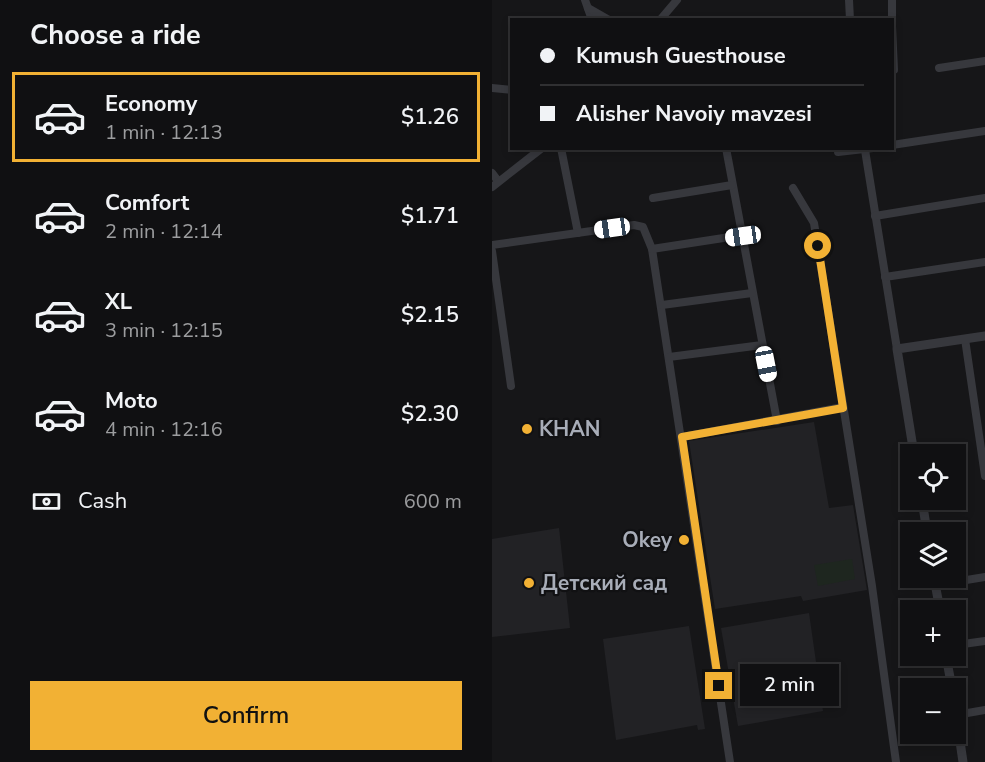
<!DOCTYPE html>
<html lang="en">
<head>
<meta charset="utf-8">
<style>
  :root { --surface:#101012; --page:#1e1e20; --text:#f1f3f6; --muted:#9c9d9f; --line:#303032; --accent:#f2b134 }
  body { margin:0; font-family:"Nunito Sans",sans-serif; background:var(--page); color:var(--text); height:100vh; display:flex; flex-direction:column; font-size:22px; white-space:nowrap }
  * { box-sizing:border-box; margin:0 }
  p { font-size:20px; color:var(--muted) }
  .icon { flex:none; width:33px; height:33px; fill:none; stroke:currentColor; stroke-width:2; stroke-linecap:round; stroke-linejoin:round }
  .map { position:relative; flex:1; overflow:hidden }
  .drawer { display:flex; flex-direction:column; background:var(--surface); width:492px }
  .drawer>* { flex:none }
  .hud { position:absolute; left:18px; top:18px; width:384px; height:132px; border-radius:0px; box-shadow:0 3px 9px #0003,0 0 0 2px var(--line); display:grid; align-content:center; height:132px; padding:0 30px; background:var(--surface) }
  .buttons { position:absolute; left:408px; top:444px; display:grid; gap:12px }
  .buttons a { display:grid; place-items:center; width:66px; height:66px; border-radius:0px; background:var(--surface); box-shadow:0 3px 9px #0003,0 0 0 2px var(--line); font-size:30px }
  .end { position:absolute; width:27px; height:27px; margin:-14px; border:8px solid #f2b134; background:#111; box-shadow:0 0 0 3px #111 }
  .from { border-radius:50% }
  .bubble { position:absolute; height:42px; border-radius:0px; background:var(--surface); box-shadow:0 3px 9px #0003,0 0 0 2px var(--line); font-size:20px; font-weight:600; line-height:42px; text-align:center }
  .car { position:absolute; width:18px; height:36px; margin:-18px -9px; border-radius:8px; box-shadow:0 0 4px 2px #0007; background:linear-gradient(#fff 24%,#345 0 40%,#fff 0 76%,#345 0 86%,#fff 0) }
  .hud b { display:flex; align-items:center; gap:21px; height:57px; font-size:22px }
  .hud b+b { border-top:2px solid var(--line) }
  .hud i { width:15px; height:15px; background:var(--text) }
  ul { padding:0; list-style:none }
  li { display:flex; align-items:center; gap:18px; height:90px; margin:0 12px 9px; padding:0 18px; border:3px solid transparent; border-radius:0px }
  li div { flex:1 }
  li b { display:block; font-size:22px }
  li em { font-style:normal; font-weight:600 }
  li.active { border-color:var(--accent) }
  li>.icon { width:54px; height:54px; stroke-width:1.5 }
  h2 { padding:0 30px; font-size:27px; line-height:72px }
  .pay { display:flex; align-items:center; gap:15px; height:66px; padding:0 30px; font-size:22px }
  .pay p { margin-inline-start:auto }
  .primary-button { display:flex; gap:12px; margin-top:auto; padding:12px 30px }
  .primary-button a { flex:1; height:69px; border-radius:0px; background:var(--accent); color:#111; font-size:24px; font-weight:600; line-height:69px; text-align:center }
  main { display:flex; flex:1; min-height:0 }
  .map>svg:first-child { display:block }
  .built { fill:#222225 }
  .green { fill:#1e261f }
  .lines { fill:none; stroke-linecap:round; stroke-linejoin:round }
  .minor { stroke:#37383d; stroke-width:8 }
  .tertiary { stroke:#37383d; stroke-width:9 }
  .route { stroke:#f2b134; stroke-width:8 }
  .poi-dot { fill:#f2b134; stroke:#111113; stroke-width:2 }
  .labels { text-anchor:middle; stroke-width:4.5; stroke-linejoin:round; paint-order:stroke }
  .poi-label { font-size:21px; font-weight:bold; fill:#a8adb8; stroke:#111113; text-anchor:start }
</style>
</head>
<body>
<main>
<section class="drawer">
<h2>Choose a ride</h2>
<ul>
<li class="active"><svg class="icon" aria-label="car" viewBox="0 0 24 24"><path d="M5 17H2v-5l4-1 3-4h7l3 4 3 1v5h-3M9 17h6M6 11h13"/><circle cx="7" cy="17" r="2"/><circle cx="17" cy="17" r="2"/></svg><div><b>Economy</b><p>1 min · 12:13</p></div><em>$1.26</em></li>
<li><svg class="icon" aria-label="car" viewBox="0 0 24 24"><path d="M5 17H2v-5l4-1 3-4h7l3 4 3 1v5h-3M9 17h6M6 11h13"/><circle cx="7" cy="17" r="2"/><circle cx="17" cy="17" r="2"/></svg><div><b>Comfort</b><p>2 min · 12:14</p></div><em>$1.71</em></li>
<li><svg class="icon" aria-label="car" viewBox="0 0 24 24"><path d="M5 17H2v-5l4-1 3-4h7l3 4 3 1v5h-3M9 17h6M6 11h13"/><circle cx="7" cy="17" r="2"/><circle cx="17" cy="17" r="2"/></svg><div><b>XL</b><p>3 min · 12:15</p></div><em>$2.15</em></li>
<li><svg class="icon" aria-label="car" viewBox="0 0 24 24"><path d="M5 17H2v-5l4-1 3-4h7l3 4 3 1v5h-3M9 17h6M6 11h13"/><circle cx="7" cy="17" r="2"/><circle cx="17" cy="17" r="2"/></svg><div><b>Moto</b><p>4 min · 12:16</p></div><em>$2.30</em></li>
</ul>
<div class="pay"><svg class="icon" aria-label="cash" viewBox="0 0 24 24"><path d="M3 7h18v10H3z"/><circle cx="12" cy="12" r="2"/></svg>Cash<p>600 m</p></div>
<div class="primary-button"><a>Confirm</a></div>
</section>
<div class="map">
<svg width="493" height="762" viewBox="0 0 493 762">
  <rect width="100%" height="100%" fill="#161618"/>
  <g class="built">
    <polygon points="322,422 337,508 361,505 375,590 311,601 309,596 223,609 197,441"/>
    <polygon points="67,528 78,628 0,637 0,539"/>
    <polygon points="317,613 331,711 246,726 229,628"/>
    <polygon points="197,626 213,729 206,730 205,725 124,740 111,639"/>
  </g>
  <polygon class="green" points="360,559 363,579 326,586 322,565"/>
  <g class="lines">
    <g class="minor">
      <polyline points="93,0 100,20"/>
      <polyline points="357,0 358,20"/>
      <polyline points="96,8 117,20"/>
      <polyline points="168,20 185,0"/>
      <polyline points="400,20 400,0"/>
      <polyline points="400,26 402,70"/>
      <polyline points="447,68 493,61"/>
      <polyline points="0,88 20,90"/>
      <polyline points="400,145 493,131"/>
      <polyline points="69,148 86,233"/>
      <polyline points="234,148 285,421"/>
      <polyline points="346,148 346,152 381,148"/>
      <polyline points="373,150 405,349"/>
      <polyline points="0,173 6,181"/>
      <polyline points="0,187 50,148"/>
      <polyline points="301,188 322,223 380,586 404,762"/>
      <polyline points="161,198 240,185"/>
      <polyline points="383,216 493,198"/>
      <polyline points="0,245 142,225 151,227 160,249 238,762"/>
      <polyline points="160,249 251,235"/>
      <polyline points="0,251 19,386"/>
      <polyline points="393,277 493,262"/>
      <polyline points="170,305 260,293"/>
      <polyline points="473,339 493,476"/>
      <polyline points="177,357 270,345"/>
      <polyline points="190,437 351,407"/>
      <polyline points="444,585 493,577"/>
      <polyline points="464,645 493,641"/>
      <polyline points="464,715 493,710"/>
    </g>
    <g class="tertiary">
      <polyline points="422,454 405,349 493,336"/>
      <polyline points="430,500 435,532"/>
      <polyline points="442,578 448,610"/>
      <polyline points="454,656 460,688"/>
      <polyline points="464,714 471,762"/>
    </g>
  </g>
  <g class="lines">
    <polyline class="route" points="227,686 190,437 351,408 326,246"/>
  </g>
  <g class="poi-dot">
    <circle cx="35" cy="429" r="6"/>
    <circle cx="192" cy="540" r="6"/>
    <circle cx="37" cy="583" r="6"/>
  </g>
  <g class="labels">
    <g class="poi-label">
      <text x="47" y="436">KHAN</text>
      <text x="180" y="547" text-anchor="end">Okey</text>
      <text x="49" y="590">Детский сад</text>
    </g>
  </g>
</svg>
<div class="buttons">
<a><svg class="icon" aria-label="locate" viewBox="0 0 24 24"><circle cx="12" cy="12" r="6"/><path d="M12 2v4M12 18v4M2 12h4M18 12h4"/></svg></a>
<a><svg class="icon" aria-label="layers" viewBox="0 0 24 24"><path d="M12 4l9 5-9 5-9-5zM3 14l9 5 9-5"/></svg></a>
<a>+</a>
<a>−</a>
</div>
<i class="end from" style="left:326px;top:246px"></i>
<i class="end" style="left:227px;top:686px"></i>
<div class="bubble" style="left:248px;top:664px;width:99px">2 min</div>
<i class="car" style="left:120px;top:228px;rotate:262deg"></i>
<i class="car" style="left:251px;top:236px;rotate:262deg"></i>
<i class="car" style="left:274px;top:364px;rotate:169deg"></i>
<div class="hud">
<b><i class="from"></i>Kumush Guesthouse</b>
<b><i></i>Alisher Navoiy mavzesi</b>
</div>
</div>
</main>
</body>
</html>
